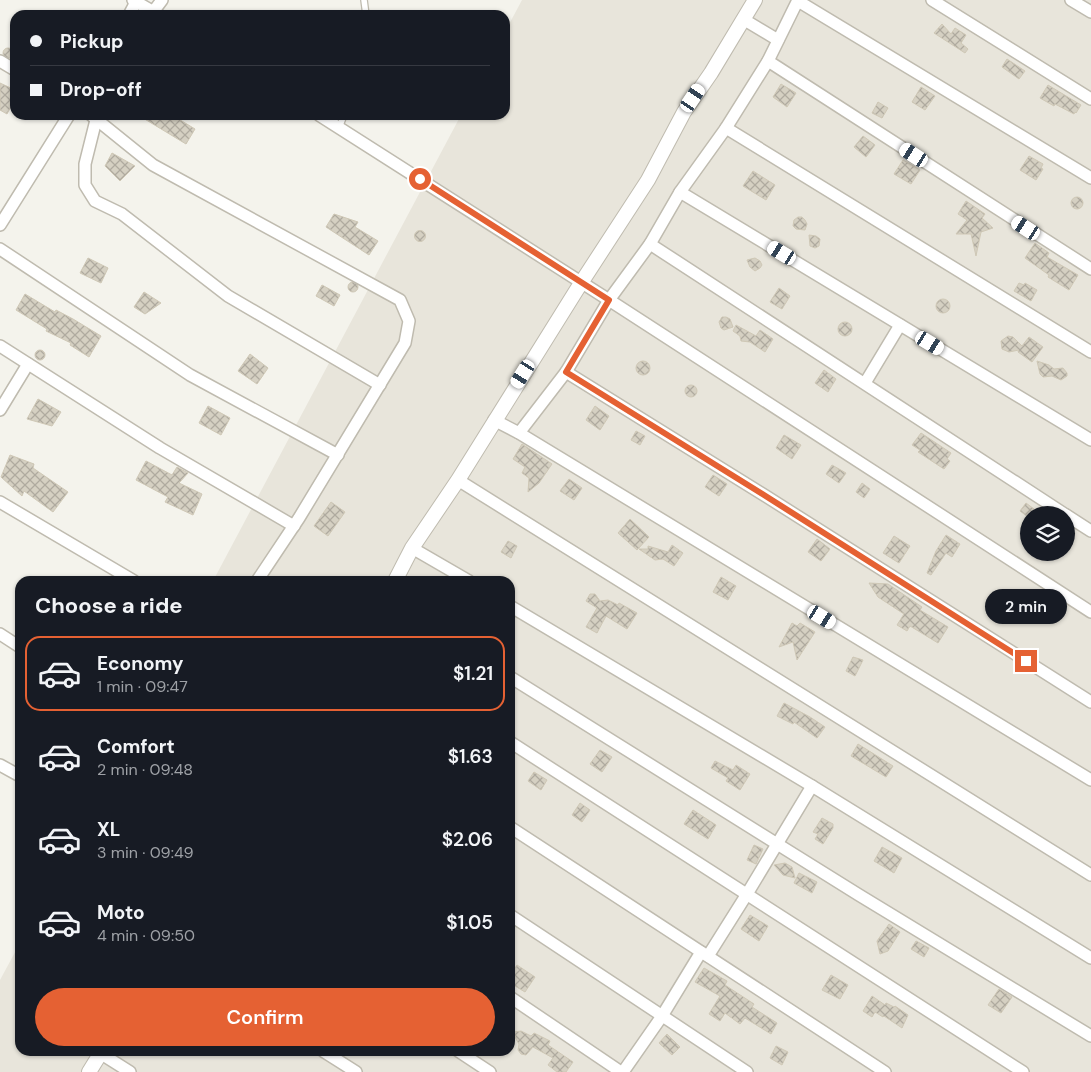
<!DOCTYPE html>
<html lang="en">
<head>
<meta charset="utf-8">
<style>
  :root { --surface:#171b24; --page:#242831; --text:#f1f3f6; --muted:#9ea1a6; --line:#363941; --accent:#e56133 }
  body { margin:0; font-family:"DM Sans",sans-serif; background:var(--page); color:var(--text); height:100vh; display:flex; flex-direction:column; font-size:19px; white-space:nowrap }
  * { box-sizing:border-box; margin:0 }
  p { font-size:16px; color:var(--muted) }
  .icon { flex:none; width:28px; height:28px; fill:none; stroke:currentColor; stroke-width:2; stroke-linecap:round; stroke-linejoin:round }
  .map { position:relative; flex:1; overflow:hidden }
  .side { position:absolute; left:15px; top:576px; width:500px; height:480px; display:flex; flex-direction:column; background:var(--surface); border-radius:15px; box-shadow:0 1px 4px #0004 }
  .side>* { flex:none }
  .guide { position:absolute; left:10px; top:10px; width:500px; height:110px; border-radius:15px; box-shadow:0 1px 4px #0004; display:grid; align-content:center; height:110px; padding:0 20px; background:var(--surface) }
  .controls { position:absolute; left:1020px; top:506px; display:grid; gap:10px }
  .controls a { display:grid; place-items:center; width:55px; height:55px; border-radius:50%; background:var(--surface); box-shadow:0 1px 4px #0004; font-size:25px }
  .end { position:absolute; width:22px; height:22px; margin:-11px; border:6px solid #e56133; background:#fff; box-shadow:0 0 0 2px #fff }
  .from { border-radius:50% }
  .bubble { position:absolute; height:35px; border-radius:18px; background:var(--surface); box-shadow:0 1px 4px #0004; font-size:16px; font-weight:600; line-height:35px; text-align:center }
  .car { position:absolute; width:15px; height:30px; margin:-15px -8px; border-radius:6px; box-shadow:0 0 4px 1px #0007; background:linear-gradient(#fff 24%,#345 0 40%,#fff 0 76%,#345 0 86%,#fff 0) }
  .guide b { display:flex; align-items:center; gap:18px; height:48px; font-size:19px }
  .guide b+b { border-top:1px solid var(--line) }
  .guide i { width:12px; height:12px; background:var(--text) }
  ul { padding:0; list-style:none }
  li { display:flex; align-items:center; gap:15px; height:75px; margin:0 10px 8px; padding:0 10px; border:2px solid transparent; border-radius:15px }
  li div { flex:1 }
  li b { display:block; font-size:19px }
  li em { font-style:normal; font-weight:600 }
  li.on { border-color:var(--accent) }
  li>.icon { width:45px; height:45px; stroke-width:1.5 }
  h2 { padding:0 20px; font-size:22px; line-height:60px }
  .action { display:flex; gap:10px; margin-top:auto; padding:10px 20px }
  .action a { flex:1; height:58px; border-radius:30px; background:var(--accent); color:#fff; font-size:20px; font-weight:600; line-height:58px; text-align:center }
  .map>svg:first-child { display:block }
  .residential { fill:#e8e5db; fill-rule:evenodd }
  .building { fill:url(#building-cross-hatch); stroke:#cfc8b6 }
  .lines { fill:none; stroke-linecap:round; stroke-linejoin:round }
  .service-casing { stroke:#bfbbaf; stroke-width:8 }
  .minor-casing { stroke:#bfbbaf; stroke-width:14 }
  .tertiary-casing { stroke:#bfbbaf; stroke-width:16 }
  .service { stroke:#fff; stroke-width:5.5 }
  .minor { stroke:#fff; stroke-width:11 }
  .tertiary { stroke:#fff; stroke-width:14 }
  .route { stroke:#e56133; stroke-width:6 }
</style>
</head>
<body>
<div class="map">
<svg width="1091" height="1072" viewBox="0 0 1091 1072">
  <defs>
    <pattern id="building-cross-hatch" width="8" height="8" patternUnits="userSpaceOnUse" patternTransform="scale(1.25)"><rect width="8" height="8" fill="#d5d0c2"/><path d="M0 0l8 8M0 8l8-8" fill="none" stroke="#afaa9f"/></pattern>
  </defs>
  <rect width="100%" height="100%" fill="#f4f3ec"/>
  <path class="residential" d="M522,0H1091V1072H0V980L20,943V1051H510V581H213L461,115H505V32ZM1029,515H1066V552H1029Z"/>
  <g class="building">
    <polygon points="942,24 951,34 955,28 966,35 961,43 968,49 965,53 934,33"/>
    <circle cx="8" cy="53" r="5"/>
    <polygon points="1007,59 1025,71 1019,79 1002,67"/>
    <polygon points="0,83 15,90 15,99 7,114 0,110"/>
    <polygon points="781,84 796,93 787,107 773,97"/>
    <polygon points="1048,85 1081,105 1076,113 1075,112 1074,114 1055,104 1054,106 1040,98"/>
    <polygon points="921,87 935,96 925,110 912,102"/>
    <polygon points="878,102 888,108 882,118 872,113"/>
    <polygon points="138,115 172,115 195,129 186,144"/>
    <polygon points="863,136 875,145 866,157 854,147"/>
    <polygon points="112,153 135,166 120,181 105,166"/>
    <polygon points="1029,156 1043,164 1041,168 1043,169 1036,180 1020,170"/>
    <polygon points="903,160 920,170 911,184 894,174"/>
    <polygon points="753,171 775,185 766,200 743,186"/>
    <circle cx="1077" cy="203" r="6"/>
    <polygon points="966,201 985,214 982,218 993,228 981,232 976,256 971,234 956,234 967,220 958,214"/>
    <polygon points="334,214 358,222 355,227 378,241 369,255 326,227"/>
    <polygon points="798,217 802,217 805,220 807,224 805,230 796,229 793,226 794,220"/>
    <circle cx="420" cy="236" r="5.5"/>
    <polygon points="809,235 816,236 820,239 819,246 815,248 810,246"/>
    <polygon points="1035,243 1049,253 1047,257 1078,275 1069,290 1048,277 1049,275 1025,258"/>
    <polygon points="88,258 108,268 101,283 80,273"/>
    <polygon points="755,258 760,261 762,265 760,268 755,271 750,267 747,260"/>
    <circle cx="353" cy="287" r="5"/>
    <polygon points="1019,283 1024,285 1025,283 1037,290 1031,301 1014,291"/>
    <polygon points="322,285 340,295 334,306 316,296"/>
    <polygon points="779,288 790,296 782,309 770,302"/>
    <polygon points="144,292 161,303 145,314 134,307"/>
    <polygon points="25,294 55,312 56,310 73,319 101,336 89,357 70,345 71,343 46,331 47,329 16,310"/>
    <circle cx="943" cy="306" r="7"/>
    <polygon points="722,317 726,317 730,319 733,327 724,330 721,328 719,322"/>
    <circle cx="845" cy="329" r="7"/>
    <polygon points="736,325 756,336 760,330 773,339 765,352 750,342 741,341 740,336 733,331"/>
    <polygon points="1008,336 1013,337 1022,346 1029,337 1043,347 1032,362 1018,352 1019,350 1009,352 1002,349 1001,341"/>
    <circle cx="40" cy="355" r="5"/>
    <polygon points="250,354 268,368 257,384 238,371"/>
    <polygon points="1037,361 1049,365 1054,369 1063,368 1067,373 1067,376 1061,380 1052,376 1043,377 1040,374"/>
    <circle cx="643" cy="368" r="7"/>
    <polygon points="824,370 836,379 828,392 815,383"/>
    <circle cx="691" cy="391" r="6"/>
    <polygon points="38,399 61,412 52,426 27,419"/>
    <polygon points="208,406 230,418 221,435 199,423"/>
    <polygon points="595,406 609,416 600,430 586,420"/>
    <polygon points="636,431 645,436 640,445 631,440"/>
    <polygon points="921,433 951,453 947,459 950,461 944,469 918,452 920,450 912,445"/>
    <polygon points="784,435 801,445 792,459 776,448"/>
    <polygon points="522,444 552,464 539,483 528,492 529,478 522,473 525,467 513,459"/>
    <polygon points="10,455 34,464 33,468 68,492 53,512 24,491 22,496 1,477"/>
    <polygon points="146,461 172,475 177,467 188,473 179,483 202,494 193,515 165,502 168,497 136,480"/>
    <polygon points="832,465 846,473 839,483 826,474"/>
    <polygon points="713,475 727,484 719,496 705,487"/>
    <polygon points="569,479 582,488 574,500 560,491"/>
    <polygon points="862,483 870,489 864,498 856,492"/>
    <polygon points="331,502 345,512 328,536 314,526"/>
    <polygon points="1026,503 1034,509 1028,517 1020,511"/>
    <polygon points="630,519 649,537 637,550 618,533"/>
    <polygon points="946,535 960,544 952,557 946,553 931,575 927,573 936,551"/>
    <polygon points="894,536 910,546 899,563 883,553"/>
    <polygon points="817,539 830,549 821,561 808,552"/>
    <polygon points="508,541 517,546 511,558 501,552"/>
    <polygon points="672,545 683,553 674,566 663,559 655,560 639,549 648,549 648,546 668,552"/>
    <polygon points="721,577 736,586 728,600 713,592"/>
    <polygon points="869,583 888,584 922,607 920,610 948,627 938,643 910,626 907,631 897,625 904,614 878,597"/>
    <polygon points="590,594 595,594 600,601 608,600 618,605 619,603 637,613 627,629 606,616 597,633 586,627 597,608 586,601"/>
    <polygon points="792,623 797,626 800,623 815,632 797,660 793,642 779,647"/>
    <polygon points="853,657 863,660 855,676 846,671"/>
    <polygon points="784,703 810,717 825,727 817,738 794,722 793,724 777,716"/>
    <polygon points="858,744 893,766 886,777 851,756"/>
    <polygon points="600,750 612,757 602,772 590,764"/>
    <polygon points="715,761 733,770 736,765 750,774 740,790 726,781 728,778 711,768"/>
    <polygon points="534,772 547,780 541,790 528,781"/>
    <polygon points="580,803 590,810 582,822 572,815"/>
    <polygon points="693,810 716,825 708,839 684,824"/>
    <polygon points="822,818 833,824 833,828 823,844 815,839 818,834 813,832"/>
    <polygon points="754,845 763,849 756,864 747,860"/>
    <polygon points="882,847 902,858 894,873 874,861"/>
    <polygon points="785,863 792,867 795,878 783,875 774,865"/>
    <polygon points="799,873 817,882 812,893 794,883"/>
    <polygon points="750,915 768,926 759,941 741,929"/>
    <polygon points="889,924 900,932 888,951 880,954 877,941"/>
    <polygon points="916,941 929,948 924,957 911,949"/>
    <polygon points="517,965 535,977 525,992 510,983 510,976"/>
    <polygon points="704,968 727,981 725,985 754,1004 752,1007 777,1023 771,1034 745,1018 740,1024 725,1013 720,1021 709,1014 720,996 695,982"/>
    <polygon points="831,975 848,985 840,999 822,990"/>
    <polygon points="999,989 1012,997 1001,1013 988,1005"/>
    <polygon points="872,996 885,1005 886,1003 894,1007 895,1006 908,1015 902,1028 884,1016 883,1017 875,1012 872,1017 863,1011"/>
    <polygon points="521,1031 531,1036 534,1033 550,1041 548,1045 573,1062 566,1072 557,1072 548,1065 553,1058 533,1047 526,1055 521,1054 518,1050 519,1044 516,1039 514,1032"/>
    <polygon points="667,1034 680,1047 672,1055 659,1043"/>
    <polygon points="776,1046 788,1052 782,1065 770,1058"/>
  </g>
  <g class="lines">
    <g class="service-casing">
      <g id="service">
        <polyline points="364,0 366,15"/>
        <polyline points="339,128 344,115"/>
      </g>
    </g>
    <g class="minor-casing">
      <g id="minor">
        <polyline points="133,0 159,15"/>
        <polyline points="932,0 1091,99"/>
        <polyline points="1071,0 1091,12"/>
        <polyline points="798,1 1091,178"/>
        <polyline points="153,12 162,0"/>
        <polyline points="129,15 136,2"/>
        <polyline points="743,19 778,40"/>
        <polyline points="0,61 15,70"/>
        <polyline points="768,61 1091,269"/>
        <polyline points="91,115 153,165 400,300 409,321 405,343 299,518 257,581"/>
        <polyline points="319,115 609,300 1091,612"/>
        <polyline points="96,120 85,164 85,185 95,201 122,214 228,296 380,385"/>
        <polyline points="726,128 1091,352"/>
        <polyline points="680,192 1091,440"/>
        <polyline points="0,225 69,115"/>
        <polyline points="650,244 1066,515"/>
        <polyline points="0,249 190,375 338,455"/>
        <polyline points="0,346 160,448 294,526"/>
        <polyline points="566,372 764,495 1091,702"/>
        <polyline points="865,383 900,325"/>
        <polyline points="0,410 28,364"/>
        <polyline points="494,420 519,433 1091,780"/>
        <polyline points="519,433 566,372 609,300 650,244 680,192 726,128 768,61 798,0"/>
        <polyline points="458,480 1091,875"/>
        <polyline points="0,502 134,581"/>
        <polyline points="1066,515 1091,531"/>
        <polyline points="412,548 469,581"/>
        <polyline points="510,606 812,786 1091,958"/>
        <polyline points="0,634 20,647"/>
        <polyline points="510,677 859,895 1091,1036"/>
        <polyline points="510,742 1023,1072"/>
        <polyline points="0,765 20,776"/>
        <polyline points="510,827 885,1072"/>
        <polyline points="510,915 747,1072"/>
        <polyline points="708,956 747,894 812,786"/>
        <polyline points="510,997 621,1072"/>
        <polyline points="323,1051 356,1072"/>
        <polyline points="458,1051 490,1072"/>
        <polyline points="100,1053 130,1072"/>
        <polyline points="623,1072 662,1016 701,952"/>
      </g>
    </g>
    <g class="tertiary-casing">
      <g id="tertiary">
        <polyline points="395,581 412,548 458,480 581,283 648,180 684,112 711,73 755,0"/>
        <polyline points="89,1072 102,1051"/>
      </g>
    </g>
    <use href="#service" class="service"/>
    <use href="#minor" class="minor"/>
    <use href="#tertiary" class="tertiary"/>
  </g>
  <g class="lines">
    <polyline class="route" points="420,179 609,300 566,372 764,495 1026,661"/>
  </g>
</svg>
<div class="controls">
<a><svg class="icon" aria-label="layers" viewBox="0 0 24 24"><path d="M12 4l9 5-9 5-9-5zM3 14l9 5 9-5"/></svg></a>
</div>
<i class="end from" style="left:420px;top:179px"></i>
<i class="end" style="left:1026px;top:661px"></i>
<div class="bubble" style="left:985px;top:589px;width:82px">2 min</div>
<i class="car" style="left:693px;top:98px;rotate:34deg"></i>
<i class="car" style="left:914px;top:155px;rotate:303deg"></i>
<i class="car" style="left:1026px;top:228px;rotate:303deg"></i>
<i class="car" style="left:782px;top:253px;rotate:301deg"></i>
<i class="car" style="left:930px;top:343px;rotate:121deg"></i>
<i class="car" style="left:523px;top:374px;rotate:212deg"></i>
<i class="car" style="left:822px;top:617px;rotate:121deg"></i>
<div class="guide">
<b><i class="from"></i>Pickup</b>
<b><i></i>Drop-off</b>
</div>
<section class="side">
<h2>Choose a ride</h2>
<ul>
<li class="on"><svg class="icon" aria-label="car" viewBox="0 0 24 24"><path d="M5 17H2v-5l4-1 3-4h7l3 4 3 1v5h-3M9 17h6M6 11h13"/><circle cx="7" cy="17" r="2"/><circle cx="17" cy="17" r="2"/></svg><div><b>Economy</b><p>1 min · 09:47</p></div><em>$1.21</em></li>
<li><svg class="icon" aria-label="car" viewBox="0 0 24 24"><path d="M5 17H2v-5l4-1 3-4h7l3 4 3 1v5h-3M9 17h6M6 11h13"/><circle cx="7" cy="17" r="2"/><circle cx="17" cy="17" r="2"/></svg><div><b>Comfort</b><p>2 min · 09:48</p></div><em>$1.63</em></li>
<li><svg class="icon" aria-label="car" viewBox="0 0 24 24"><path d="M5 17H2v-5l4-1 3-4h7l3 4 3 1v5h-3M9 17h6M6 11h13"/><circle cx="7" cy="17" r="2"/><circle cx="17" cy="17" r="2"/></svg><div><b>XL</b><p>3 min · 09:49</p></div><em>$2.06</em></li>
<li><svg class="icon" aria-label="car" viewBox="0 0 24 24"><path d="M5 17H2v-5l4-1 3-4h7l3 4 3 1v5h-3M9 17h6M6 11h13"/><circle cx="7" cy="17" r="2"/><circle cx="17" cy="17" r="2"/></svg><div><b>Moto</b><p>4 min · 09:50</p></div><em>$1.05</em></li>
</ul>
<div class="action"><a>Confirm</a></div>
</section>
</div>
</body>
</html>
